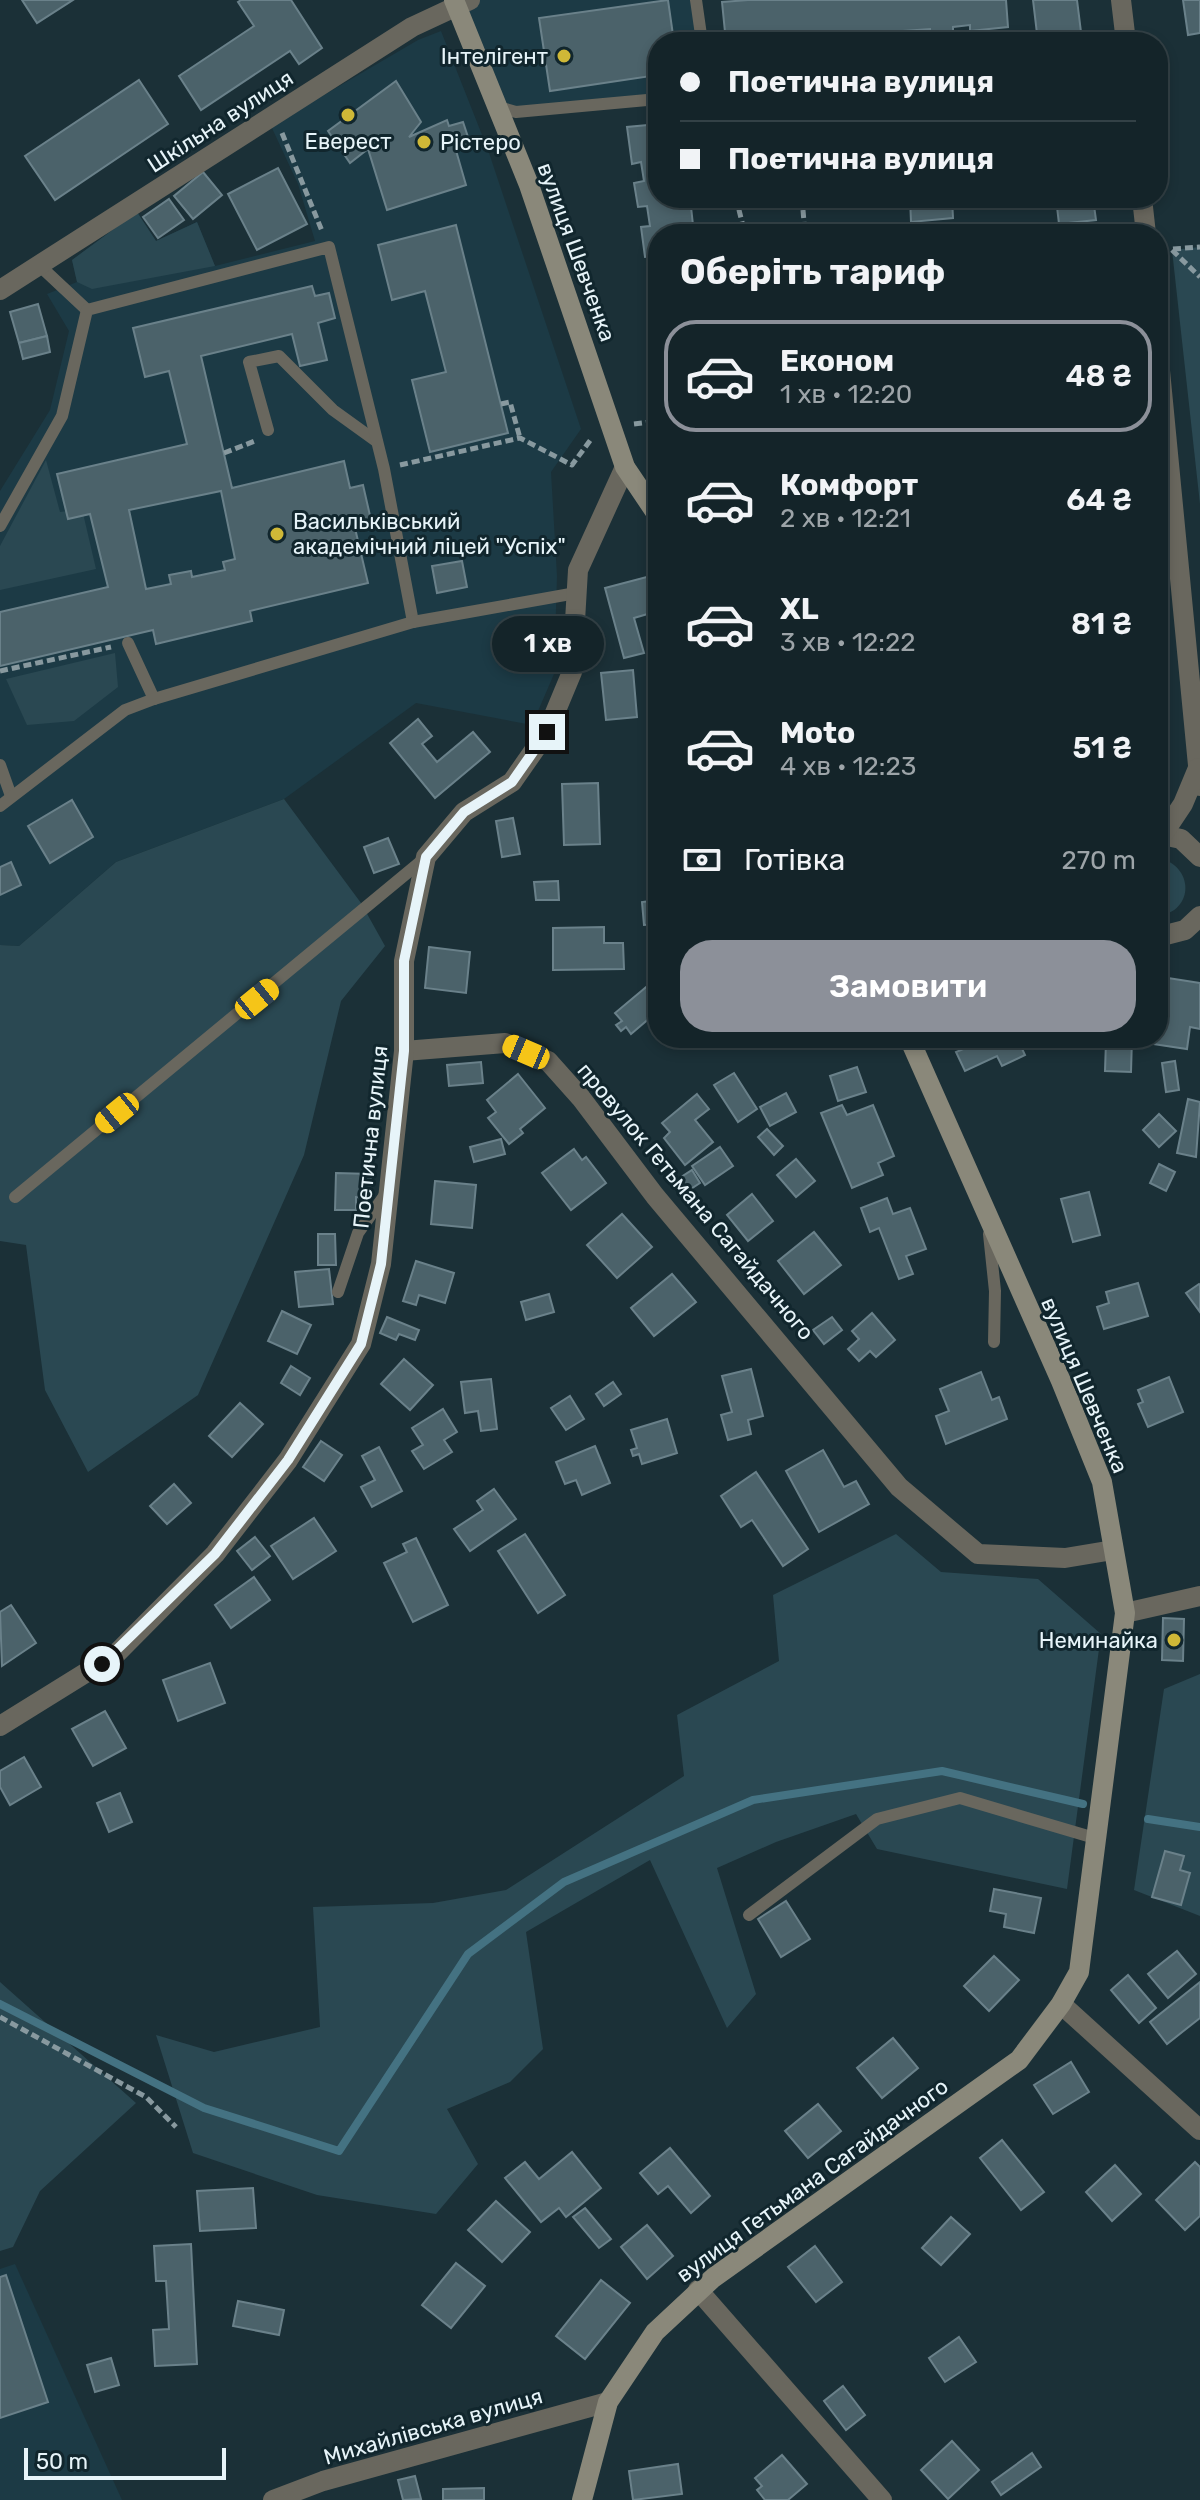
<!DOCTYPE html>
<html lang="uk">
<head>
<meta charset="utf-8">
<style>
  :root { --surface:#142429; --page:#213035; --text:#f1f3f6; --muted:#9da4a8; --line:#334146; --accent:#8c9099 }
  body { margin:0; font-family:Rubik,sans-serif; background:var(--page); color:var(--text); height:100vh; display:flex; flex-direction:column; font-size:30px; white-space:nowrap }
  * { box-sizing:border-box; margin:0 }
  p { font-size:26px; color:var(--muted) }
  .icon { flex:none; width:44px; height:44px; fill:none; stroke:currentColor; stroke-width:2; stroke-linecap:round; stroke-linejoin:round }
  .map { position:relative; flex:1; overflow:hidden }
  .sheet { position:absolute; left:648px; top:224px; width:520px; height:824px; display:flex; flex-direction:column; background:var(--surface); border-radius:32px; box-shadow:0 4px 12px #0003,0 0 0 2px var(--line) }
  .sheet>* { flex:none }
  .hud { position:absolute; left:648px; top:32px; width:520px; height:176px; border-radius:32px; box-shadow:0 4px 12px #0003,0 0 0 2px var(--line); display:grid; align-content:center; height:176px; padding:0 32px; background:var(--surface) }
  .scale { position:absolute; left:24px; bottom:20px; width:202px; box-sizing:border-box; padding-left:8px; border:4px solid #e7f4f9; border-top:0; font-size:22px; line-height:28px; white-space:nowrap; color:#e7f4f9; -webkit-text-stroke:6px #11262d; paint-order:stroke }
  .end { position:absolute; width:36px; height:36px; margin:-18px; border:10px solid #e7f4f9; background:#111; box-shadow:0 0 0 4px #111 }
  .from { border-radius:50% }
  .bubble { position:absolute; height:56px; border-radius:28px; background:var(--surface); box-shadow:0 4px 12px #0003,0 0 0 2px var(--line); font-size:26px; font-weight:600; line-height:56px; text-align:center }
  .car { position:absolute; width:24px; height:48px; margin:-24px -12px; border-radius:10px; box-shadow:0 0 6px 2px #0007; background:linear-gradient(#f5c518 24%,#345 0 40%,#f5c518 0 76%,#345 0 86%,#f5c518 0) }
  .hud b { display:flex; align-items:center; gap:28px; height:76px; font-size:30px }
  .hud b+b { border-top:2px solid var(--line) }
  .hud i { width:20px; height:20px; background:var(--text) }
  ul { padding:0; list-style:none }
  li { display:flex; align-items:center; gap:24px; height:112px; margin:0 16px 12px; padding:0 16px; border:4px solid transparent; border-radius:32px }
  li div { flex:1 }
  li b { display:block; font-size:30px }
  li em { font-style:normal; font-weight:600 }
  li.selected { border-color:var(--accent) }
  li>.icon { width:72px; height:72px; stroke-width:1.5 }
  h2 { padding:0 32px; font-size:36px; line-height:96px }
  .pay { display:flex; align-items:center; gap:20px; height:88px; padding:0 32px; font-size:30px }
  .pay p { margin-inline-start:auto }
  .action { display:flex; gap:16px; margin-top:auto; padding:16px 32px }
  .action a { flex:1; height:92px; border-radius:32px; background:var(--accent); color:#fff; font-size:32px; font-weight:600; line-height:92px; text-align:center }
  .map>svg:first-child { display:block }
  .built { fill:#1c3a45 }
  .green { fill:#2a4852 }
  .lines { fill:none; stroke-linecap:round; stroke-linejoin:round }
  .stream { stroke:#447282; stroke-width:8 }
  .building { fill:#4b626a; stroke:#6a818a; stroke-width:2; fill-rule:evenodd }
  .path { stroke:#88999f; stroke-width:5; stroke-dasharray:8 4; stroke-linecap:butt }
  .service { stroke:#69675e; stroke-width:12 }
  .minor { stroke:#69675e; stroke-width:20 }
  .tertiary { stroke:#69675e; stroke-width:20 }
  .secondary { stroke:#8a887a; stroke-width:20 }
  .route { stroke:#e7f4f9; stroke-width:10 }
  .poi-dot { fill:#cfb837; stroke:#11262d; stroke-width:3 }
  .labels { text-anchor:middle; stroke-width:6; stroke-linejoin:round; paint-order:stroke }
  .poi-label { font-size:22px; fill:#e7f4f9; stroke:#11262d; text-anchor:end }
  .street-label { font-size:22px; fill:#e7f4f9; stroke:#11262d }
</style>
</head>
<body>
<div class="map">
<svg width="1200" height="2500" viewBox="0 0 1200 2500">
  <rect width="100%" height="100%" fill="#1b3037"/>
  <g class="built">
    <polygon points="470,0 696,0 702,42 658,42 658,99 516,112 498,107 457,7"/>
    <polygon points="441,31 488,150 581,429 551,472 557,576 554,674 532,725 416,703 284,799 116,862 19,946 0,945 0,491 50,410 69,331 47,294 77,282 72,260 137,212 156,241 197,222 215,266 315,241 298,184 271,126 418,40"/>
    <polygon points="15,2264 122,2500 0,2500 0,2269"/>
  </g>
  <g class="green">
    <polygon points="137,212 156,241 197,222 215,266 92,289 77,282 72,260"/>
    <polygon points="1200,247 1200,504 1172,250"/>
    <polygon points="46,460 60,512 82,509 96,569 0,590 0,546"/>
    <polygon points="115,653 118,687 74,721 27,725 6,679"/>
    <polygon points="284,799 361,903 385,946 341,1001 304,1155 198,1395 88,1472 45,1390 26,1245 0,1241 0,945 19,946 116,862"/>
    <path d="M1158,858C1194,865 1195,911 1158,916Z"/>
    <polygon points="896,1534 941,1572 1038,1579 1101,1634 1067,1889 877,1849 856,1814 776,1842 717,1868 756,1994 727,2028 650,1860 526,1932 543,2049 510,2082 447,2109 478,2164 436,2214 317,2195 193,2153 156,2035 214,2052 320,2027 313,1907 433,1903 506,1890 684,1776 677,1715 779,1661 773,1595"/>
    <polygon points="1200,1674 1200,1916 1134,1890 1164,1689"/>
    <polygon points="0,1982 136,2103 40,2191 13,2247 0,2251"/>
  </g>
  <g class="lines">
    <g class="stream">
      <polyline points="1148,1819 1200,1827"/>
      <polyline points="0,2004 204,2108 339,2151 468,1954 564,1882 753,1800 942,1771 1083,1804"/>
    </g>
  </g>
  <g class="building">
    <polygon points="22,0 73,0 37,23"/>
    <polygon points="241,0 291,0 322,48 299,64 290,51 201,110 179,76 254,26 238,2"/>
    <polygon points="668,0 674,42 658,42 658,75 550,91 539,18"/>
    <polygon points="748,0 1006,0 1008,27 970,31 970,25 953,27 953,33 930,35 930,29 904,31 905,37 876,40 876,34 855,36 856,42 834,42 834,38 726,42 722,2"/>
    <polygon points="1033,0 1077,0 1082,40 1038,42"/>
    <polygon points="1183,0 1200,0 1200,33 1188,35"/>
    <polygon points="139,80 168,124 55,200 25,156"/>
    <polygon points="396,81 421,122 409,137 447,120 449,126 463,122 470,143 455,147 466,185 387,210 368,149 350,163 328,131"/>
    <polygon points="658,124 658,198 690,198 694,234 658,234 658,300 652,301 648,275 657,274 654,256 645,257 641,227 650,226 647,206 638,207 634,183 644,181 641,162 632,164 627,127"/>
    <polygon points="278,168 307,224 257,250 228,194"/>
    <polygon points="203,172 222,195 193,219 174,196"/>
    <polygon points="910,198 952,198 953,218 911,222"/>
    <polygon points="1056,198 1093,198 1096,220 1059,224"/>
    <polygon points="169,199 184,220 158,238 143,217"/>
    <polygon points="456,225 508,433 430,452 412,380 446,372 425,291 392,300 378,245"/>
    <path d="M312,286L315,296L329,293L335,318L318,323L327,360L300,366L292,334L201,356L232,488L344,461L350,488L363,485L371,520L354,524L368,583L250,611L252,621L156,644L153,630L0,666V612L108,587L90,514L68,519L57,474L187,444L169,371L145,377L133,328ZM221,491L235,559L223,562L225,570L192,577L191,571L169,575L171,584L146,589L129,510Z"/>
    <polygon points="38,304 47,336 19,343 10,312"/>
    <polygon points="47,336 50,352 23,359 19,343"/>
    <polygon points="462,561 467,587 437,593 432,566"/>
    <polygon points="658,574 658,611 634,618 644,653 624,658 605,588"/>
    <polygon points="633,670 637,717 606,720 601,673"/>
    <polygon points="418,719 432,736 422,744 437,762 473,732 490,752 435,798 390,743"/>
    <polygon points="598,783 600,844 564,845 562,784"/>
    <polygon points="72,800 93,837 50,863 28,826"/>
    <polygon points="513,818 520,854 502,857 496,821"/>
    <polygon points="388,838 399,864 374,873 364,847"/>
    <polygon points="11,862 21,885 0,895 0,867"/>
    <polygon points="558,881 559,900 536,900 534,882"/>
    <polygon points="658,900 658,924 644,925 642,902"/>
    <polygon points="604,927 604,943 623,943 624,969 553,970 553,928"/>
    <polygon points="429,947 470,952 466,993 425,988"/>
    <polygon points="1168,978 1200,983 1200,1029 1190,1027 1187,1049 1146,1043 1146,1038 1158,1038 1158,1018 1162,1019"/>
    <polygon points="651,983 658,992 658,1011 631,1034 626,1027 621,1031 616,1025 622,1021 615,1013"/>
    <polygon points="962,1038 1017,1038 1025,1055 1002,1066 997,1056 965,1071 956,1052 966,1048"/>
    <polygon points="1094,1038 1132,1038 1131,1072 1105,1071 1106,1041"/>
    <polygon points="1175,1061 1179,1090 1166,1092 1162,1063"/>
    <polygon points="481,1062 483,1083 449,1086 447,1065"/>
    <polygon points="857,1067 866,1092 838,1101 830,1076"/>
    <polygon points="734,1073 757,1109 738,1122 714,1085"/>
    <polygon points="518,1074 545,1108 520,1129 523,1133 509,1144 488,1118 496,1112 487,1100"/>
    <polygon points="786,1093 796,1112 770,1126 760,1107"/>
    <polygon points="697,1094 709,1109 695,1120 713,1142 685,1165 664,1138 670,1132 662,1123"/>
    <polygon points="1188,1099 1200,1102 1196,1157 1177,1153"/>
    <polygon points="842,1105 847,1115 873,1105 894,1156 878,1163 883,1175 852,1188 821,1113"/>
    <polygon points="1159,1114 1176,1131 1159,1147 1143,1130"/>
    <polygon points="767,1129 783,1146 774,1155 758,1137"/>
    <polygon points="501,1139 505,1154 474,1162 470,1147"/>
    <polygon points="720,1147 733,1166 705,1185 692,1166"/>
    <polygon points="574,1149 582,1160 586,1157 606,1183 571,1210 542,1173"/>
    <polygon points="796,1159 815,1181 796,1197 777,1175"/>
    <polygon points="1159,1164 1175,1172 1166,1191 1150,1183"/>
    <polygon points="692,1170 700,1183 686,1192 678,1179"/>
    <polygon points="336,1173 371,1174 370,1198 356,1197 356,1210 335,1210"/>
    <polygon points="435,1181 476,1185 472,1228 431,1224"/>
    <polygon points="1089,1192 1100,1235 1073,1242 1061,1199"/>
    <polygon points="752,1194 773,1221 748,1241 727,1215"/>
    <polygon points="887,1198 893,1214 910,1208 926,1249 906,1256 913,1274 899,1279 879,1228 870,1232 861,1208"/>
    <polygon points="622,1214 652,1247 617,1278 587,1245"/>
    <polygon points="814,1232 841,1265 804,1294 778,1261"/>
    <polygon points="318,1234 335,1234 336,1265 318,1265"/>
    <polygon points="416,1261 454,1273 445,1303 419,1295 416,1305 403,1301"/>
    <polygon points="329,1269 333,1304 299,1307 295,1272"/>
    <polygon points="672,1274 696,1302 654,1336 631,1308"/>
    <polygon points="1138,1283 1148,1316 1104,1329 1097,1307 1109,1303 1106,1292"/>
    <polygon points="1199,1284 1200,1285 1200,1312 1186,1293"/>
    <polygon points="549,1294 554,1312 526,1320 521,1302"/>
    <polygon points="282,1311 311,1325 297,1354 268,1341"/>
    <polygon points="872,1313 895,1340 876,1357 870,1351 859,1361 848,1349 859,1339 852,1331"/>
    <polygon points="387,1317 419,1330 415,1340 399,1334 396,1340 380,1333"/>
    <polygon points="832,1317 842,1330 824,1344 813,1330"/>
    <polygon points="404,1359 433,1385 410,1410 381,1384"/>
    <polygon points="291,1366 310,1378 300,1395 281,1383"/>
    <polygon points="751,1369 763,1416 748,1420 751,1434 728,1440 721,1415 732,1412 722,1376"/>
    <polygon points="981,1372 992,1400 999,1397 1007,1419 946,1444 936,1416 949,1411 940,1389"/>
    <polygon points="1169,1377 1183,1412 1148,1427 1138,1404 1143,1402 1138,1390"/>
    <polygon points="491,1379 497,1429 481,1431 478,1411 465,1413 461,1382"/>
    <polygon points="613,1382 621,1394 604,1406 596,1394"/>
    <polygon points="570,1396 584,1419 566,1430 551,1408"/>
    <polygon points="240,1403 263,1424 232,1457 209,1436"/>
    <polygon points="443,1409 457,1432 444,1440 452,1452 424,1469 412,1451 423,1445 412,1428"/>
    <polygon points="667,1419 677,1453 642,1464 639,1454 633,1456 631,1450 637,1448 631,1430"/>
    <polygon points="321,1441 342,1455 324,1481 303,1467"/>
    <polygon points="595,1446 610,1483 582,1495 576,1480 565,1484 556,1462"/>
    <polygon points="379,1447 402,1491 372,1507 361,1487 375,1480 362,1456"/>
    <polygon points="823,1450 844,1487 856,1481 869,1504 819,1532 786,1471"/>
    <polygon points="756,1472 808,1549 783,1566 752,1520 741,1527 721,1496"/>
    <polygon points="174,1484 191,1503 167,1524 150,1506"/>
    <polygon points="494,1489 516,1519 470,1551 454,1529 483,1510 477,1501"/>
    <polygon points="314,1518 336,1551 293,1579 271,1546"/>
    <polygon points="525,1534 565,1595 538,1613 498,1551"/>
    <polygon points="255,1537 270,1556 252,1570 237,1551"/>
    <polygon points="416,1538 448,1605 413,1622 384,1563 407,1552 403,1544"/>
    <polygon points="254,1577 270,1600 231,1628 215,1605"/>
    <polygon points="11,1605 36,1643 2,1666 0,1612"/>
    <polygon points="1163,1618 1184,1619 1183,1661 1162,1660"/>
    <polygon points="210,1663 225,1703 178,1721 163,1680"/>
    <polygon points="105,1711 126,1748 93,1766 72,1729"/>
    <polygon points="24,1757 41,1787 10,1805 0,1787 0,1771"/>
    <polygon points="120,1793 132,1822 109,1832 97,1803"/>
    <polygon points="1165,1851 1184,1856 1180,1870 1190,1873 1181,1905 1152,1897"/>
    <polygon points="994,1889 1041,1898 1034,1933 1004,1927 1006,1914 990,1911"/>
    <polygon points="786,1901 810,1939 781,1957 758,1919"/>
    <polygon points="1177,1951 1196,1974 1168,1998 1148,1974"/>
    <polygon points="994,1956 1019,1980 989,2011 964,1986"/>
    <polygon points="1128,1975 1156,2008 1139,2023 1111,1990"/>
    <polygon points="1200,1982 1200,2018 1167,2044 1150,2022"/>
    <polygon points="893,2038 918,2068 882,2098 857,2068"/>
    <polygon points="1071,2062 1089,2092 1053,2114 1034,2085"/>
    <polygon points="818,2104 841,2131 808,2158 785,2131"/>
    <polygon points="1002,2140 1044,2192 1021,2210 980,2158"/>
    <polygon points="670,2148 710,2196 691,2213 668,2186 658,2194 640,2173"/>
    <polygon points="572,2152 601,2188 566,2217 559,2208 541,2222 505,2178 525,2162 539,2179"/>
    <polygon points="1195,2162 1200,2167 1200,2216 1185,2230 1156,2200"/>
    <polygon points="1115,2165 1141,2194 1112,2221 1086,2192"/>
    <polygon points="253,2188 256,2228 200,2231 197,2191"/>
    <polygon points="496,2201 530,2232 502,2262 468,2230"/>
    <polygon points="585,2208 611,2239 599,2248 573,2217"/>
    <polygon points="951,2217 970,2234 941,2265 922,2248"/>
    <polygon points="647,2225 673,2256 647,2279 621,2247"/>
    <polygon points="191,2244 197,2364 155,2366 153,2330 169,2329 166,2281 156,2281 154,2246"/>
    <polygon points="815,2246 842,2282 816,2302 788,2267"/>
    <polygon points="456,2263 485,2286 451,2328 422,2305"/>
    <polygon points="6,2275 48,2402 0,2418 0,2277"/>
    <polygon points="601,2280 630,2303 585,2359 556,2336"/>
    <polygon points="238,2301 284,2310 279,2335 233,2326"/>
    <polygon points="959,2337 976,2362 945,2382 929,2358"/>
    <polygon points="111,2358 119,2385 95,2392 87,2365"/>
    <polygon points="843,2386 865,2415 846,2430 824,2401"/>
    <polygon points="952,2441 979,2470 948,2499 921,2470"/>
    <polygon points="1032,2453 1041,2467 1001,2495 992,2482"/>
    <polygon points="782,2455 807,2484 788,2500 765,2500 757,2490 762,2486 755,2478"/>
    <polygon points="678,2464 682,2494 633,2500 629,2471"/>
    <polygon points="415,2476 421,2499 403,2500 398,2480"/>
    <polygon points="484,2488 484,2500 443,2500 443,2489"/>
  </g>
  <g class="lines">
    <g class="path">
      <polyline points="282,133 322,231"/>
      <polyline points="736,198 745,234"/>
      <polyline points="802,198 805,234"/>
      <polyline points="1173,249 1200,247"/>
      <polyline points="1172,250 1200,277"/>
      <polyline points="501,404 510,402 520,438"/>
      <polyline points="634,424 658,421"/>
      <polyline points="224,453 255,441"/>
      <polyline points="400,465 520,438 572,465 592,438"/>
      <polyline points="0,671 111,647"/>
      <polyline points="0,2017 146,2097 176,2127"/>
    </g>
    <g class="service">
      <polyline points="696,0 702,42"/>
      <polyline points="498,107 516,112 658,99"/>
      <polyline points="40,266 87,310"/>
      <polyline points="268,430 249,362 279,356 333,410 376,441"/>
      <polyline points="0,526 62,416 87,310 329,247 384,469 413,622"/>
      <polyline points="128,643 154,699"/>
      <polyline points="0,765 11,796"/>
      <polyline points="0,806 125,710 154,699 413,622 576,593"/>
      <polyline points="15,1197 424,859"/>
      <polyline points="989,1234 995,1291 994,1342"/>
      <polyline points="338,1292 358,1233 387,1192"/>
      <polyline points="749,1915 877,1819 960,1798 1098,1839"/>
    </g>
    <g class="minor">
      <polyline points="0,290 412,27 470,0"/>
      <polyline points="404,1051 505,1043 548,1061 581,1098 655,1196 899,1487 978,1554 1065,1558 1113,1550"/>
      <polyline points="1125,1613 1200,1596"/>
      <polyline points="0,1726 116,1654 215,1554 288,1460 361,1344 381,1264 404,1051 404,961 426,857 464,812 512,782 547,732 572,672 578,570 625,467"/>
      <polyline points="698,2290 882,2500"/>
      <polyline points="273,2500 323,2481 608,2402"/>
    </g>
    <g class="tertiary">
      <polyline points="1121,0 1126,42"/>
      <polyline points="1142,198 1146,234"/>
      <polyline points="1158,350 1200,786"/>
      <polyline points="1158,834 1181,839 1200,857"/>
      <polyline points="1163,834 1183,804 1198,768"/>
      <polyline points="1158,937 1185,930 1200,916"/>
      <polyline points="1061,2004 1200,2130"/>
    </g>
    <g class="secondary">
      <polyline points="454,0 529,185 625,467 658,516"/>
      <polyline points="582,2500 608,2402 655,2332 713,2278 1019,2060 1061,2004 1079,1972 1125,1613 1102,1482 1061,1381 909,1038"/>
    </g>
  </g>
  <g class="lines">
    <polyline class="route" points="102,1664 215,1554 288,1460 361,1344 381,1264 404,1051 404,961 426,857 464,812 512,782 547,732"/>
  </g>
  <g class="poi-dot">
    <circle cx="564" cy="56" r="8"/>
    <circle cx="348" cy="115" r="8"/>
    <circle cx="424" cy="142" r="8"/>
    <circle cx="277" cy="534" r="8"/>
    <circle cx="1174" cy="1640" r="8"/>
  </g>
  <g class="labels">
    <g class="poi-label">
      <text x="548" y="64">Інтелігент</text>
      <text x="348" y="149" text-anchor="middle">Еверест</text>
      <text x="440" y="150" text-anchor="start">Рістеро</text>
      <text x="293" y="529" text-anchor="start">Васильківський<tspan x="293" dy="25">академічний ліцей "Успіх"</tspan></text>
      <text x="1158" y="1648">Неминайка</text>
    </g>
    <g class="street-label">
      <text transform="translate(220 121) rotate(-33)" y="8">Шкільна вулиця</text>
      <text transform="translate(577 252) rotate(70)" y="8">вулиця Шевченка</text>
      <text transform="translate(370 1137) rotate(-84)" y="8">Поетична вулиця</text>
      <text transform="translate(696 1201) rotate(50)" y="8">провулок Гетьмана Сагайдачного</text>
      <text transform="translate(1085 1385) rotate(67)" y="8">вулиця Шевченка</text>
      <text transform="translate(812 2180) rotate(-36)" y="8">вулиця Гетьмана Сагайдачного</text>
      <text transform="translate(433 2426) rotate(-16)" y="8">Михайлівська вулиця</text>
    </g>
  </g>
</svg>
<div class="scale">50 m</div>
<i class="end from" style="left:102px;top:1664px"></i>
<i class="end" style="left:547px;top:732px"></i>
<div class="bubble" style="left:492px;top:616px;width:112px">1 хв</div>
<i class="car" style="left:257px;top:999px;rotate:51deg"></i>
<i class="car" style="left:526px;top:1052px;rotate:293deg"></i>
<i class="car" style="left:117px;top:1113px;rotate:231deg"></i>
<div class="hud">
<b><i class="from"></i>Поетична вулиця</b>
<b><i></i>Поетична вулиця</b>
</div>
<section class="sheet">
<h2>Оберіть тариф</h2>
<ul>
<li class="selected"><svg class="icon" aria-label="car" viewBox="0 0 24 24"><path d="M5 17H2v-5l4-1 3-4h7l3 4 3 1v5h-3M9 17h6M6 11h13"/><circle cx="7" cy="17" r="2"/><circle cx="17" cy="17" r="2"/></svg><div><b>Економ</b><p>1 хв · 12:20</p></div><em>48 ₴</em></li>
<li><svg class="icon" aria-label="car" viewBox="0 0 24 24"><path d="M5 17H2v-5l4-1 3-4h7l3 4 3 1v5h-3M9 17h6M6 11h13"/><circle cx="7" cy="17" r="2"/><circle cx="17" cy="17" r="2"/></svg><div><b>Комфорт</b><p>2 хв · 12:21</p></div><em>64 ₴</em></li>
<li><svg class="icon" aria-label="car" viewBox="0 0 24 24"><path d="M5 17H2v-5l4-1 3-4h7l3 4 3 1v5h-3M9 17h6M6 11h13"/><circle cx="7" cy="17" r="2"/><circle cx="17" cy="17" r="2"/></svg><div><b>XL</b><p>3 хв · 12:22</p></div><em>81 ₴</em></li>
<li><svg class="icon" aria-label="car" viewBox="0 0 24 24"><path d="M5 17H2v-5l4-1 3-4h7l3 4 3 1v5h-3M9 17h6M6 11h13"/><circle cx="7" cy="17" r="2"/><circle cx="17" cy="17" r="2"/></svg><div><b>Moto</b><p>4 хв · 12:23</p></div><em>51 ₴</em></li>
</ul>
<div class="pay"><svg class="icon" aria-label="cash" viewBox="0 0 24 24"><path d="M3 7h18v10H3z"/><circle cx="12" cy="12" r="2"/></svg>Готівка<p>270 m</p></div>
<div class="action"><a>Замовити</a></div>
</section>
</div>
</body>
</html>
